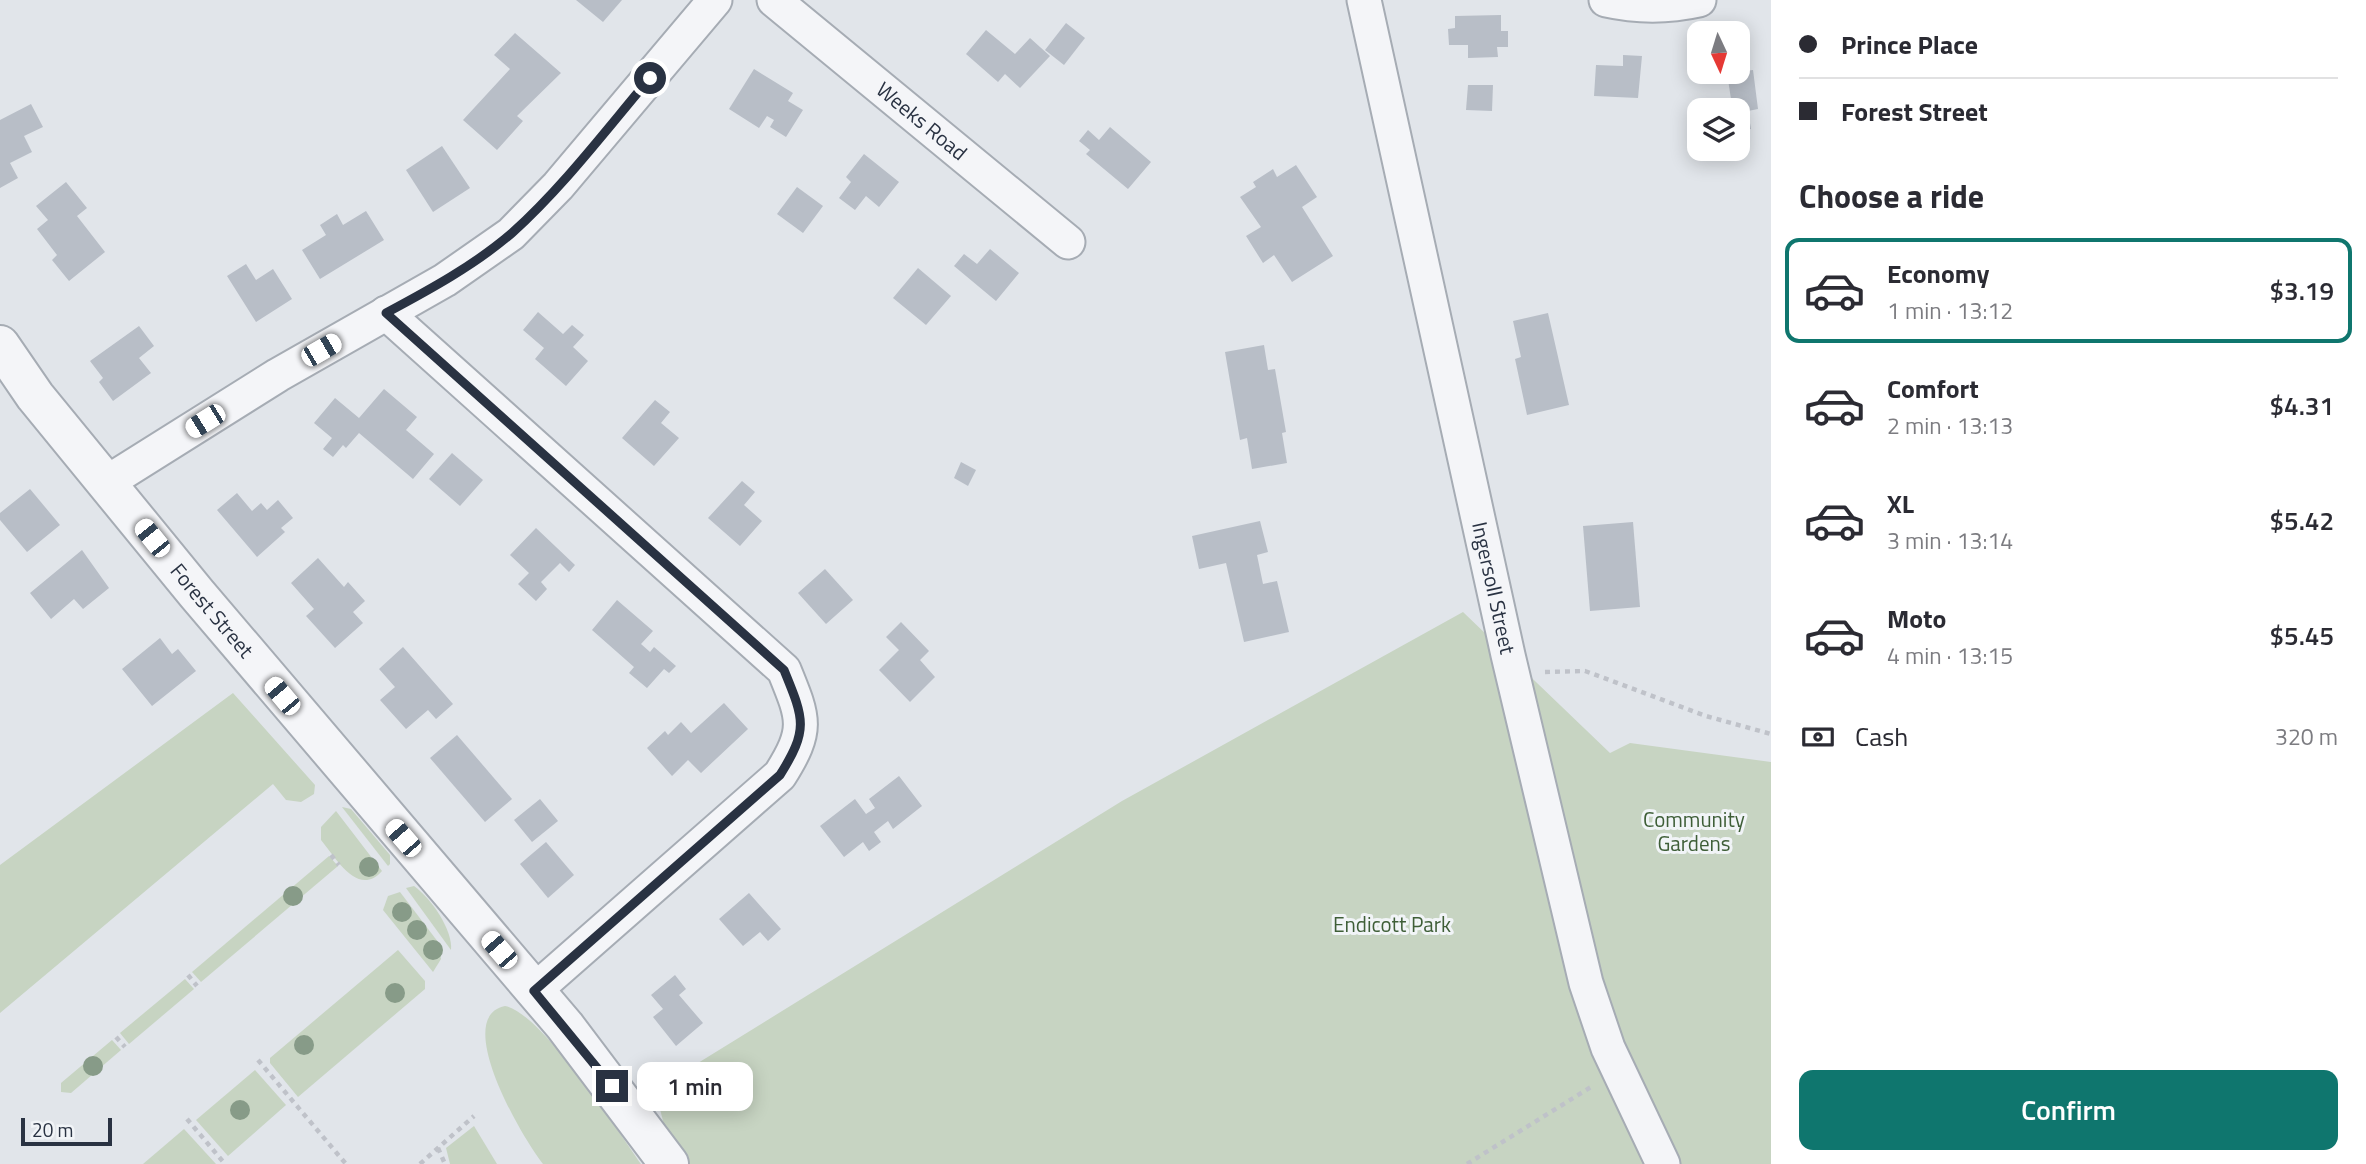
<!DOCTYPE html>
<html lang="en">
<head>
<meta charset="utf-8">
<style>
  :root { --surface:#fff; --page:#f7f7f7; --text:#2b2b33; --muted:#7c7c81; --line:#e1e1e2; --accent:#0f766e }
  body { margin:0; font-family:"Titillium Web",sans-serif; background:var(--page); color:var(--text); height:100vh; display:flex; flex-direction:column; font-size:26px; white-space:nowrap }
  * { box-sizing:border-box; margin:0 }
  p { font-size:23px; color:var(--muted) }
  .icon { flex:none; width:38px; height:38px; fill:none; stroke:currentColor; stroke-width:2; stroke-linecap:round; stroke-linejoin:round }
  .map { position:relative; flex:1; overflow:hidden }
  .side { display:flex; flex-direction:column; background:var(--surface); width:595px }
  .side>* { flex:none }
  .hud { display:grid; align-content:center; height:154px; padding:0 28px; background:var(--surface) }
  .needle { width:46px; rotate:176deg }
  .controls { position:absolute; left:1687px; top:21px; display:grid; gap:14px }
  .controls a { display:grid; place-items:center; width:63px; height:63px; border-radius:14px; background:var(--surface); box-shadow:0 4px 18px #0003; font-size:35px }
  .scale { position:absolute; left:21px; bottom:18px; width:91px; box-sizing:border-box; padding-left:7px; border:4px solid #293242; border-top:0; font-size:19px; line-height:24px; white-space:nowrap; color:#293242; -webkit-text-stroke:5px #f1f4f7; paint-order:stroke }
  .end { position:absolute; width:32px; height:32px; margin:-16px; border:9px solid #293242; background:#fff; box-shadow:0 0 0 4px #fff }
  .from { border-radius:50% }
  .bubble { position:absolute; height:49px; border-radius:14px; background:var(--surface); box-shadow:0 4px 18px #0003; font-size:23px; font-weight:600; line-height:49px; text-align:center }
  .car { position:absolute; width:21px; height:42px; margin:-21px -10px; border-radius:9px; box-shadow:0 0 5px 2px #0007; background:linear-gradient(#fff 24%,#345 0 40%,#fff 0 76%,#345 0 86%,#fff 0) }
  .hud b { display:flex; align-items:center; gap:24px; height:66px; font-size:26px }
  .hud b+b { border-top:2px solid var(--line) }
  .hud i { width:18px; height:18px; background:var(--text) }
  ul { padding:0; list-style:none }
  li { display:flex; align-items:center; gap:21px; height:105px; margin:0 14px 10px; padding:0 14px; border:4px solid transparent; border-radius:14px }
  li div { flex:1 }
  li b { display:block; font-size:26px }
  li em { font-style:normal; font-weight:600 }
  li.on { border-color:var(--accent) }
  li>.icon { width:63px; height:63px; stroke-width:1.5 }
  h2 { padding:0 28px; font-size:32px; line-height:84px }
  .pay { display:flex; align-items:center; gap:18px; height:77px; padding:0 28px; font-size:26px }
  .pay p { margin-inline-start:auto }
  .button { display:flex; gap:14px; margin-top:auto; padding:14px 28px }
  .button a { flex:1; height:80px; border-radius:14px; background:var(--accent); color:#fff; font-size:28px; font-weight:600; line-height:80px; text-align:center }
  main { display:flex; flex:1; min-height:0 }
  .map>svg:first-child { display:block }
  .green { fill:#c7d4c2 }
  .building { fill:#b8bec7 }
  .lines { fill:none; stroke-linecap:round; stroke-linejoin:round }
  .minor-casing { stroke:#a6acb4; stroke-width:37 }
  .tertiary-casing { stroke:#a6acb4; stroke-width:42 }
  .path { stroke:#bfc2c9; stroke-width:4.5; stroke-dasharray:5 5; stroke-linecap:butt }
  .minor { stroke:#f4f5f8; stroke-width:33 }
  .tertiary { stroke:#f4f5f8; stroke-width:38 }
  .tree { fill:#879b88 }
  .route { stroke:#293242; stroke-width:9 }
  .labels { text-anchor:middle; stroke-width:6; stroke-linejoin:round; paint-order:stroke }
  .street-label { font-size:21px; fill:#293242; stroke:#f1f4f7 }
  .park-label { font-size:21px; fill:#3e5e37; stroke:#f1f4f7 }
</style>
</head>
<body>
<main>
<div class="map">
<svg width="1771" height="1164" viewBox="0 0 1771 1164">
  <rect width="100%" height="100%" fill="#e1e5ea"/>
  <g class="green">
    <polygon points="1463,612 1610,753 1630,743 1771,762 1771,1164 684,1164 669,1145 656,1093 651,1092 1122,801"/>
    <polygon points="233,693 315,785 314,794 301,802 286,800 273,784 0,1013 0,865"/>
    <polygon points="342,807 351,809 390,855 390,864 388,866"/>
    <path d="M336,811L382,871C358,898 336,858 321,840V827Z"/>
    <polygon points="329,856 338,866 201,982 192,972"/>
    <path d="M414,886C431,898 453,930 451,950L406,888Z"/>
    <polygon points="400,892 438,942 441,959 433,972 383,910 388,896"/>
    <polygon points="398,950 425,981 425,989 298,1097 270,1063 270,1058"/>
    <polygon points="185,979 194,989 129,1044 120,1033"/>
    <path d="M505,1006C541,1012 618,1131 641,1164H543C523,1139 451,1017 505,1006Z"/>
    <polygon points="112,1040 121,1050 71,1093 61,1092 61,1083"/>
    <polygon points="255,1070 286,1105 228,1156 196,1120"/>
    <polygon points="474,1126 497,1164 450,1164 446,1148"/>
    <polygon points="184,1129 216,1164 143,1164"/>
  </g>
  <g class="building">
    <polygon points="576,0 622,0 603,22"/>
    <polygon points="1501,15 1501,31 1508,31 1508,47 1497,47 1498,57 1468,58 1468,45 1449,45 1448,29 1455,28 1455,16"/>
    <polygon points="1066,23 1085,38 1064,65 1045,50"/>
    <polygon points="986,30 1015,54 1030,38 1050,56 1020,88 1005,74 998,82 966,54"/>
    <polygon points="515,33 561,73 517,116 523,121 497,150 463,120 510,69 494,55"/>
    <polygon points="1623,55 1642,56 1638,98 1594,96 1596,65 1623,66"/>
    <polygon points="754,69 793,93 788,101 803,110 786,137 770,127 774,120 767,116 759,128 729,109"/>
    <polygon points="1753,70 1758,109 1748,111 1751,129 1738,131 1738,110 1715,110 1713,101 1731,99 1727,73"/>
    <polygon points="1468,85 1493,85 1492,111 1466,110"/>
    <polygon points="31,104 43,127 24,136 32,152 10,163 18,178 0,188 0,120"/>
    <polygon points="1110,127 1151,162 1128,189 1086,154 1090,150 1079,141 1088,130 1099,140"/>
    <polygon points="442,146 470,188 433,212 406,170"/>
    <polygon points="864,154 899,182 879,207 866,196 855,210 839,198 851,182 846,177"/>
    <polygon points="1296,165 1317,197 1302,207 1333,256 1292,282 1274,255 1263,263 1246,236 1261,227 1240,197 1256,187 1253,182 1273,169 1277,177"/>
    <polygon points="66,182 87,208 77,216 105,252 69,281 52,260 57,255 37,229 48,220 36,206"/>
    <polygon points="797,187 823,206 803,233 777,214"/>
    <polygon points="366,211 384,240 320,279 302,250 326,235 320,225 337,214 343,225"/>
    <polygon points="990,249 1019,273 996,301 954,266 964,254 977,264"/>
    <polygon points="246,264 256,280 273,269 292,299 256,322 227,276"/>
    <polygon points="918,268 951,296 926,325 893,298"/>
    <polygon points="538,312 563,334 572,325 584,335 573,347 588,361 566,386 535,359 544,348 523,330"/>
    <polygon points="1548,313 1569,405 1527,415 1515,359 1521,357 1513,321"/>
    <polygon points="139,326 154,346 139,358 151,373 113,401 99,382 103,378 90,361"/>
    <polygon points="1264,345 1268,370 1275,369 1286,432 1282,433 1287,463 1252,469 1247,438 1240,440 1225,352"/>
    <polygon points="384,389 417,417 406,430 434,454 413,479 359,433 346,448 343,445 333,457 323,449 332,438 314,423 335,398 359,418"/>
    <polygon points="655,400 670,412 661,423 679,438 654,466 622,438"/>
    <polygon points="452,453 483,480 460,506 429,479"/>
    <polygon points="961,462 976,470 968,486 954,478"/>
    <polygon points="742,481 755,492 744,505 762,521 740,546 708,518"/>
    <polygon points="30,489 60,525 27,552 0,520 0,513"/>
    <polygon points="237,493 252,511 261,503 267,510 278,500 293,518 281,528 285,532 257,557 217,510"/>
    <polygon points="1260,521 1268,552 1257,555 1263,584 1277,581 1289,632 1244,642 1226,563 1199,569 1192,536"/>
    <polygon points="1633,522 1640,607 1590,611 1583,526"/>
    <polygon points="536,528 575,565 569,572 560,563 541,582 547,589 536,601 518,584 529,573 510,555"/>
    <polygon points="82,550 109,588 83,609 74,599 51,619 30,593"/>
    <polygon points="318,558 344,587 348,582 365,601 353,612 363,623 335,648 306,616 314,609 291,583"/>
    <polygon points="825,569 853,600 826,624 798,593"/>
    <polygon points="617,600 653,631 641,644 650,652 654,647 676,666 669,673 664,669 647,688 629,673 634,667 592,630"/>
    <polygon points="901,622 929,651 920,660 935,677 910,702 879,670 899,650 886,637"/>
    <polygon points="160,638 172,654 178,649 196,671 152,706 122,669"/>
    <polygon points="403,647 453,704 436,719 428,710 406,729 380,700 395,687 379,669"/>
    <polygon points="724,703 748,729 701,773 688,760 672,776 647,748 665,731 668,735 681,722 691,733"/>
    <polygon points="457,735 512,799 485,822 430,758"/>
    <polygon points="899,776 922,806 893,829 888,821 874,832 881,842 869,851 863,842 844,857 820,826 855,799 866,814 875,808 869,799"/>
    <polygon points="540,799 558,821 532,842 514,820"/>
    <polygon points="546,842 574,875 548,898 520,864"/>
    <polygon points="749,893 781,929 768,941 760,932 743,946 719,919"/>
    <polygon points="675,975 686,989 679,995 703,1023 676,1046 653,1017 663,1009 651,995"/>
  </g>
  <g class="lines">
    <g class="minor-casing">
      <g id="minor">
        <path id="s1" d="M774,0L1068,242"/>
        <path id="s2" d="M1364,0L1508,655L1586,983L1608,1048L1663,1164"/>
        <path d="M1606,0C1637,7 1668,7 1699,0"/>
        <path d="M386,313L784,670C804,719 809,729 780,775L534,991"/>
        <polyline points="106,483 278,375 445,280 511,234 558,186 715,0"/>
      </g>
    </g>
    <g class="tertiary-casing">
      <g id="tertiary">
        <path id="s3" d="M0,345L35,396L197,594L565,1026L669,1164"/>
      </g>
    </g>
    <g class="path">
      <polyline points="1545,672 1585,671 1706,716 1771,734"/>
      <polyline points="331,855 339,865"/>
      <polyline points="188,975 197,986"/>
      <polyline points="116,1037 125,1047"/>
      <polyline points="258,1060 346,1164"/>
      <polyline points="187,1119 225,1164"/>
      <polyline points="438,1148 445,1164"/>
      <polyline points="420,1164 474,1116"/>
      <polyline points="1467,1164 1591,1087"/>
    </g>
    <use href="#minor" class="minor"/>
    <use href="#tertiary" class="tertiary"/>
  </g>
  <g class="tree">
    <circle cx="369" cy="867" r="10"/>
    <circle cx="293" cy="896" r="10"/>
    <circle cx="402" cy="912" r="10"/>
    <circle cx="417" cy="930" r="10"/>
    <circle cx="433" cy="950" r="10"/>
    <circle cx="395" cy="993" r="10"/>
    <circle cx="304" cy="1045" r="10"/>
    <circle cx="93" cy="1066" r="10"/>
    <circle cx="240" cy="1110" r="10"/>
  </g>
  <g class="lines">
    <path class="route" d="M612,1086L534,991L780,775C809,729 804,719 784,670L386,313C429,290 475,265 512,233C563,187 606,130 650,78"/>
  </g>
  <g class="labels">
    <g class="street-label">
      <text dy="7" stroke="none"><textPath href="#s1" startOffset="191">Weeks Road</textPath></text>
      <text dy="7" stroke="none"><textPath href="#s2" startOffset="602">Ingersoll Street</textPath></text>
      <text dy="7" stroke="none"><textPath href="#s3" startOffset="340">Forest Street</textPath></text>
    </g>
    <g class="park-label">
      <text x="1694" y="827">Community<tspan x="1694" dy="24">Gardens</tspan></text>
      <text x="1392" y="932">Endicott Park</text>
    </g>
  </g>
</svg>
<div class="controls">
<a><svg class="needle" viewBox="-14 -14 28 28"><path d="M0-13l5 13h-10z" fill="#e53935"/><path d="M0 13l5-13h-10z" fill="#7c7c81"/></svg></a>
<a><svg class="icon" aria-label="layers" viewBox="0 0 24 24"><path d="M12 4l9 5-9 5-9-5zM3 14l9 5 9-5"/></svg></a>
</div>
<div class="scale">20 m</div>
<i class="end from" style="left:650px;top:78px"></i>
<i class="end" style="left:612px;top:1086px"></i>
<div class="bubble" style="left:637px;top:1062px;width:116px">1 min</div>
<i class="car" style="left:321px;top:350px;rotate:60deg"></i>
<i class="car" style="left:205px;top:421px;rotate:238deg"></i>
<i class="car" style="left:152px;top:538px;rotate:321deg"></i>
<i class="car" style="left:282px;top:696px;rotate:320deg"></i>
<i class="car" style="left:403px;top:838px;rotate:319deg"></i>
<i class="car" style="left:499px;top:950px;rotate:319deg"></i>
</div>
<section class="side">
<div class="hud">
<b><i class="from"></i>Prince Place</b>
<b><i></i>Forest Street</b>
</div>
<h2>Choose a ride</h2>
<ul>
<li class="on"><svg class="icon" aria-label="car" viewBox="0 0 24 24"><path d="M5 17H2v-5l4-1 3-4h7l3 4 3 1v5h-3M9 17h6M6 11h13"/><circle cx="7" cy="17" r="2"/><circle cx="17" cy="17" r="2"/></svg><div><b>Economy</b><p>1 min · 13:12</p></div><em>$3.19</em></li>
<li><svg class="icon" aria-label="car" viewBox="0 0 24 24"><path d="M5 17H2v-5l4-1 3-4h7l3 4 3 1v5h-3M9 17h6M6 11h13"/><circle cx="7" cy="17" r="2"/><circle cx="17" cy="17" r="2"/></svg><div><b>Comfort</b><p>2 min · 13:13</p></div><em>$4.31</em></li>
<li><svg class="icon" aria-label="car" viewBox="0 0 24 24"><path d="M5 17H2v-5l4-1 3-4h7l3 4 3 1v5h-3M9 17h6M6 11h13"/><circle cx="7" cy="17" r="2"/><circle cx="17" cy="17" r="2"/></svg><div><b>XL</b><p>3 min · 13:14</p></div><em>$5.42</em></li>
<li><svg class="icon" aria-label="car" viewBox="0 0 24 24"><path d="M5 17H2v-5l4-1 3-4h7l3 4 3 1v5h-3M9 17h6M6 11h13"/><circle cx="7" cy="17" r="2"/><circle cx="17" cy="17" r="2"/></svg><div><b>Moto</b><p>4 min · 13:15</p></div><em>$5.45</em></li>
</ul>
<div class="pay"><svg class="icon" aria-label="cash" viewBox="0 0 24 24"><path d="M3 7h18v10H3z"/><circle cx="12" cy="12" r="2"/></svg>Cash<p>320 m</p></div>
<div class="button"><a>Confirm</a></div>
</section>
</main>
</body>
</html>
